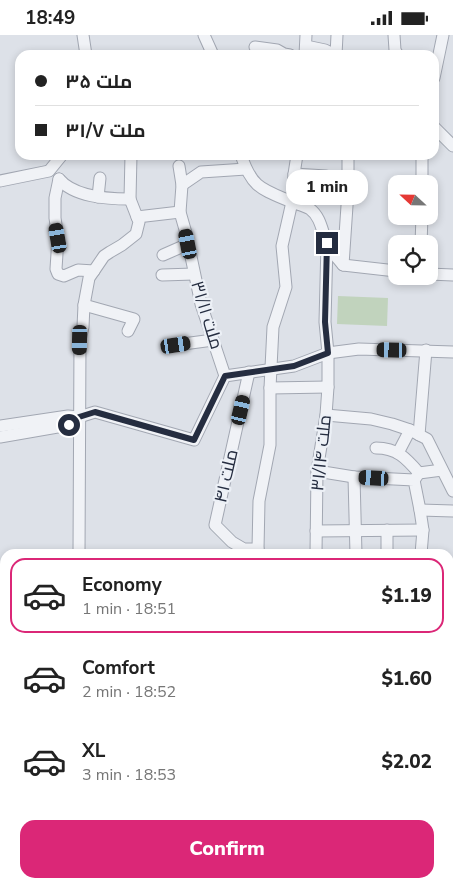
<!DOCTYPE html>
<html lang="en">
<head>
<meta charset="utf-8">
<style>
  :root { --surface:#fff; --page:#f6f6f6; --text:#222; --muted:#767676; --line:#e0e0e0; --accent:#db2777 }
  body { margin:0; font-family:"Nunito Sans",Cairo,sans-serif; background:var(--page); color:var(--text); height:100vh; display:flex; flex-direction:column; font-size:19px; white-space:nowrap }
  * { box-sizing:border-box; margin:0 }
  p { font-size:16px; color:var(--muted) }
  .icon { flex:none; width:28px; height:28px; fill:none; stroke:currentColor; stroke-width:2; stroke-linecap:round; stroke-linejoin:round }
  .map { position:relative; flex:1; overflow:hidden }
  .panel { position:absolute; left:0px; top:514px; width:454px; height:339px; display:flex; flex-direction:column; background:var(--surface); border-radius:15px 15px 0 0; box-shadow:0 2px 8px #0003 }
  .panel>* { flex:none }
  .top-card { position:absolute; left:15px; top:15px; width:424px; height:110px; border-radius:15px; box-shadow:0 2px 8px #0003; display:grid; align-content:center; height:110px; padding:0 20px; background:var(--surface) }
  .needle { width:32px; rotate:292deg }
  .tools { position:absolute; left:388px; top:140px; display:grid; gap:10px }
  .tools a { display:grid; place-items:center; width:50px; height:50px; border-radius:10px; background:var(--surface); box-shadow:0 2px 8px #0003; font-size:25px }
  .end { position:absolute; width:22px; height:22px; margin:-11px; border:6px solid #252d40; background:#fff; box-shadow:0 0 0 2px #fff }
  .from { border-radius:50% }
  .bubble { position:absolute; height:35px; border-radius:15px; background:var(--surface); box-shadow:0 2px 8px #0003; font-size:16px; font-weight:800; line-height:35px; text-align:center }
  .car { position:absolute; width:15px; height:30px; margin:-15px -8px; border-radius:6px; box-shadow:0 0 4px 1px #0007; background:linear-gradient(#222 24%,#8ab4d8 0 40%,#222 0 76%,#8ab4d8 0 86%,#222 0) }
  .top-card b { display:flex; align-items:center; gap:18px; height:48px; font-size:19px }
  .top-card b+b { border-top:1px solid var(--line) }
  .top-card i { width:12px; height:12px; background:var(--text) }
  ul { padding:9px 0 0; list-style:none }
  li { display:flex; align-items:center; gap:15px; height:75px; margin:0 10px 8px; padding:0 10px; border:2px solid transparent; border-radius:15px }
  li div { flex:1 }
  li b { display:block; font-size:19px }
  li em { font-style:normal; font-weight:800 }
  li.selected { border-color:var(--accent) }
  li>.icon { width:45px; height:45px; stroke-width:1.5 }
  .primary-button { display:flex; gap:10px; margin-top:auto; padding:10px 20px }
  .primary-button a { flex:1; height:58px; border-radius:15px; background:var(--accent); color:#fff; font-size:20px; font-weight:800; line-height:58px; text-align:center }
  .status { display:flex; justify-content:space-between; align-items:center; height:35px; padding:0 25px; background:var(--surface); direction:ltr }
  .status svg { height:14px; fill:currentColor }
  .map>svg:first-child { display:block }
  .garden { fill:#c1d3bd }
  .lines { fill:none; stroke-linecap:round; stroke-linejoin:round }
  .minor-casing { stroke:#a2a7b2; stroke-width:13 }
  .minor { stroke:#f0f2f6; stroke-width:11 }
  .route { stroke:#252d40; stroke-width:6 }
  .labels { text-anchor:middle; stroke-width:4.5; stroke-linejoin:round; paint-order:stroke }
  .street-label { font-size:18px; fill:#252d40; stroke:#ecf0f6 }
</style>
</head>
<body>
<div class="status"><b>18:49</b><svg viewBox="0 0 49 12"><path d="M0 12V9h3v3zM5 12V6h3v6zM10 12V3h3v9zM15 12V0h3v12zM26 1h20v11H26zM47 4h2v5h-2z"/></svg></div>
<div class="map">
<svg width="453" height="852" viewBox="0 0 453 852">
  <rect width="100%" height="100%" fill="#dde1e8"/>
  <polygon class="garden" points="338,261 388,263 387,291 337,289"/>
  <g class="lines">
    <g class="minor-casing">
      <g id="minor">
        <polyline points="83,0 86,20"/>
        <polyline points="204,0 213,20"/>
        <polyline points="394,0 395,15 398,20"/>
        <polyline points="306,11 325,15 335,20"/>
        <polyline points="255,12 277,15 284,19 290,20"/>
        <polyline points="305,20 306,0"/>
        <polyline points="336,20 337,0"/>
        <polyline points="434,43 443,0"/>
        <polyline points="434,92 453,111"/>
        <path d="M241,120C252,153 261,154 292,167C297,169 305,171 310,174C321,182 322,197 327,208C331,216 337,223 343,230L396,236"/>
        <polyline points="179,131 182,150 180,177 186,198 201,269 225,341"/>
        <polyline points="294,139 326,141 329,156 348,156"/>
        <polyline points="59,144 55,163 55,183 58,203 56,234 58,239 64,241 78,235 94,236"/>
        <path d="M59,144C74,162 107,164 130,164"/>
        <polyline points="0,146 49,136 62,120"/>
        <polyline points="422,149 422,120"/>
        <polyline points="182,150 201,137 246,134"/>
        <polyline points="98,162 100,143"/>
        <polyline points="137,182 180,177"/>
        <polyline points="421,209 422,181"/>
        <polyline points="163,220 188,209"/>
        <polyline points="343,230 348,156 348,120"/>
        <polyline points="429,239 453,240"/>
        <polyline points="162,240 194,239"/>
        <polyline points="84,270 134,284 128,296"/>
        <polyline points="176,310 213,305"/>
        <polyline points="249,337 215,490 232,507 244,514 258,514 258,519"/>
        <polyline points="270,353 328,352"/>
        <polyline points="326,380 371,384 392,389 410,395 427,404 453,456"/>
        <polyline points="0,391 68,381 79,382"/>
        <polyline points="419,400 426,315"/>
        <polyline points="0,402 69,390 79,382 95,377 194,405 225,341 294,331 328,318 359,314 453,317"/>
        <path d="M376,413C397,413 406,423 419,438"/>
        <polyline points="398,418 410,395"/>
        <polyline points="317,436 354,442"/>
        <polyline points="415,444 419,438 442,435"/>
        <polyline points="420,475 453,476"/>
        <polyline points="316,496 423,495"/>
        <polyline points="258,514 259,466 270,410 270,353 273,292 286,252 282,211 292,167 294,139 297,120"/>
        <polyline points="79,519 80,305 83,292 84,270 89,243 104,221 110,217 122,210 136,199 139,187 130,164 131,120"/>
        <polyline points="316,519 317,436 326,380 328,352 328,318 325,287 327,208"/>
        <polyline points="356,519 354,442 414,445 420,475 423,495 421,519"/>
        <polyline points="387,519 387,495"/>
        <polyline points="453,532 451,547 453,560"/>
        <polyline points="0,561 5,560"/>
        <polyline points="449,568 453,568"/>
        <polyline points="0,603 5,604"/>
        <polyline points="449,675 453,663"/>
        <polyline points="0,731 5,731"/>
        <polyline points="449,764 453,753"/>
        <polyline points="2,789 5,766"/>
        <polyline points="0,833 5,833"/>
        <polyline points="449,838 453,827"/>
        <polyline points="240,848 241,852"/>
        <polyline points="399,848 399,852"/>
        <polyline points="352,852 353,848"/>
        <polyline points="414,852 416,848"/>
        <polyline points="443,852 445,848"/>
      </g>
    </g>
    <use href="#minor" class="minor"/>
  </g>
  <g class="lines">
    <polyline class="route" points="69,390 79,382 95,377 194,405 225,341 294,331 328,318 325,287 327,208"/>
  </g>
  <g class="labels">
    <g class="street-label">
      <text transform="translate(207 280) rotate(73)" y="6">ملت ۳۱/۱۱</text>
      <text transform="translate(321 418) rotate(-84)" y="6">ملت ۳۱/۱۴</text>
      <text transform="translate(226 441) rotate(-77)" y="6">ملت ۴۱</text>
    </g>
  </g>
</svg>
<div class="tools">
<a><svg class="needle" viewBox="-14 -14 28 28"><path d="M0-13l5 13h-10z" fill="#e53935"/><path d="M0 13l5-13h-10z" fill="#767676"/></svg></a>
<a><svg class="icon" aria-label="locate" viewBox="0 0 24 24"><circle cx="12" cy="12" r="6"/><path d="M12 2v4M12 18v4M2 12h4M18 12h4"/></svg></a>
</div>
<i class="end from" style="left:69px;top:390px"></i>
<i class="end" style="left:327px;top:208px"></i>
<div class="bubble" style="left:286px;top:135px;width:82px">1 min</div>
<i class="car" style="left:58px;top:203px;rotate:350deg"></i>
<i class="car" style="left:188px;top:209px;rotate:349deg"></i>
<i class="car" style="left:80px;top:305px;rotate:181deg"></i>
<i class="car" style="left:176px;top:310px;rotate:81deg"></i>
<i class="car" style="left:392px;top:315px;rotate:271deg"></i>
<i class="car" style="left:241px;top:375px;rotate:13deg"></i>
<i class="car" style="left:374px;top:443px;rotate:273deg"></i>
<div class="top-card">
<b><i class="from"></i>ملت ۳۵</b>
<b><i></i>ملت ۳۱/۷</b>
</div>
<section class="panel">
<ul>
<li class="selected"><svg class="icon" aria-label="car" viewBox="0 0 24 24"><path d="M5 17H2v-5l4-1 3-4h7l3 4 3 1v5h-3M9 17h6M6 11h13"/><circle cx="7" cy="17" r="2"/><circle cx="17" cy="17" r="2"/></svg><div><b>Economy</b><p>1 min · 18:51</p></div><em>$1.19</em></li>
<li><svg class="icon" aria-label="car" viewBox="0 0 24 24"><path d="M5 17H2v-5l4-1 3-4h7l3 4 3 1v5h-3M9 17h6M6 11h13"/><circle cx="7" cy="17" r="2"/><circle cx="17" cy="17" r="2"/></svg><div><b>Comfort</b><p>2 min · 18:52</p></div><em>$1.60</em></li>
<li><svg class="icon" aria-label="car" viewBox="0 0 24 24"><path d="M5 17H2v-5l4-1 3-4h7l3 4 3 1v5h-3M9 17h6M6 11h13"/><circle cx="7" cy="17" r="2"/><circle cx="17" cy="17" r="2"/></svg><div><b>XL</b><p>3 min · 18:53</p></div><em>$2.02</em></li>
</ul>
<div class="primary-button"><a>Confirm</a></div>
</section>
</div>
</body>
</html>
